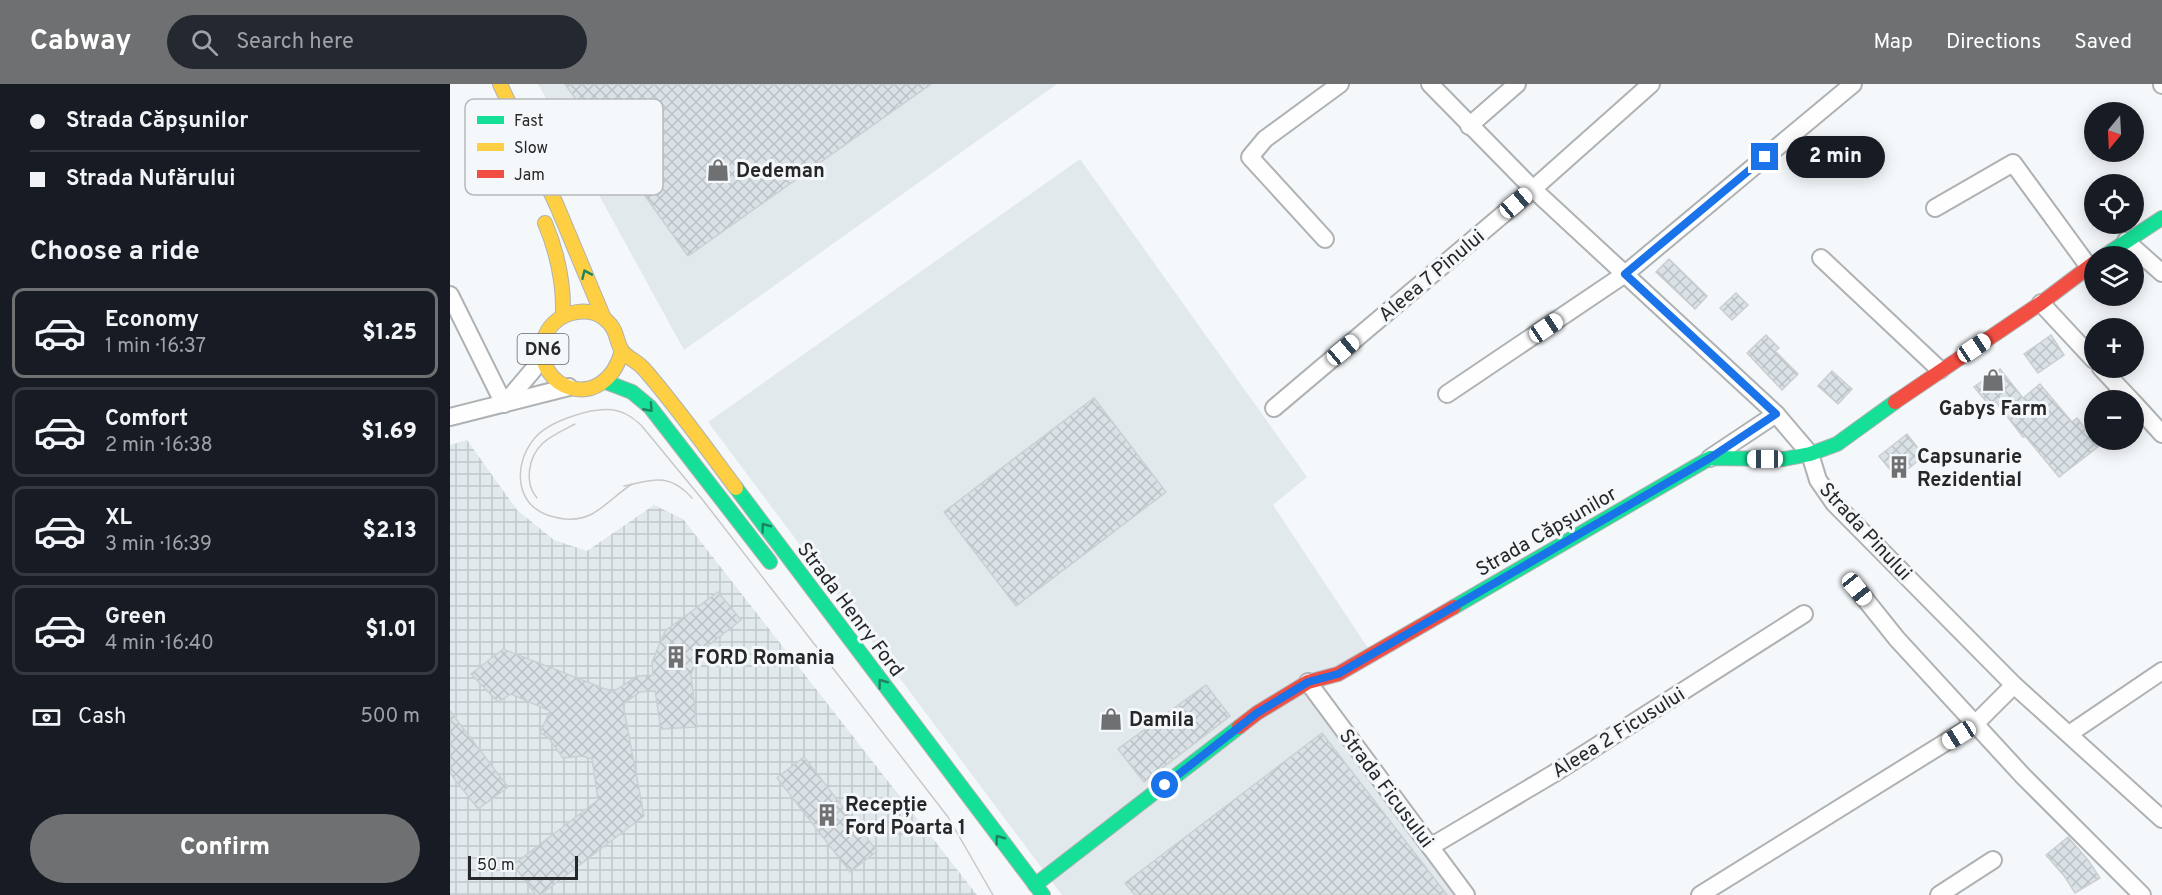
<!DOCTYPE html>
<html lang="en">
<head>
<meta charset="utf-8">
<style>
  :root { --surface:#171b24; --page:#242831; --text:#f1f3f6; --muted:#9ea1a6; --line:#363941; --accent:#6e7072 }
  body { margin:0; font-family:Overpass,sans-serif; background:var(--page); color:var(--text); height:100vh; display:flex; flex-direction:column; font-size:22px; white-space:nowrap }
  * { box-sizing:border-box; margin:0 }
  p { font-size:20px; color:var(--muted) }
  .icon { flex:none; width:33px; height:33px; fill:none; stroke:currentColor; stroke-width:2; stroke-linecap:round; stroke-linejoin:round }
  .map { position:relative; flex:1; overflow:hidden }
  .drawer { display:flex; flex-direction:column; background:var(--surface); width:450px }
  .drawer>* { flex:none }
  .banner { display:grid; align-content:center; height:132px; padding:0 30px; background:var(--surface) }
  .needle { width:39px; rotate:198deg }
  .tools { position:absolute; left:1634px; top:18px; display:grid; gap:12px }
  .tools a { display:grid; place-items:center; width:60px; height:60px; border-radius:50%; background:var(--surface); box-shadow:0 3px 15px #0003; font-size:30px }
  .scale { position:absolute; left:18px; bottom:15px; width:110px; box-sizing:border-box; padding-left:6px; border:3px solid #262728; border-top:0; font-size:16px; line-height:21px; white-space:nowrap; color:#262728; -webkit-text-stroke:4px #f4f8fb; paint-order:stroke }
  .end { position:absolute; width:27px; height:27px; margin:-14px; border:8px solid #1a73e8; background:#fff; box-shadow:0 0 0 3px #fff }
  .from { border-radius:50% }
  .bubble { position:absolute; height:42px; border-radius:21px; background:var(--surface); box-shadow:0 3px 15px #0003; font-size:20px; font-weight:800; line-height:42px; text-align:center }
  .car { position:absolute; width:18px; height:36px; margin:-18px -9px; border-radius:8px; box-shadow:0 0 4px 2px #0007; background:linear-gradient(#fff 24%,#345 0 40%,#fff 0 76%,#345 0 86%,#fff 0) }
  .banner b { display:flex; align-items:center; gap:21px; height:57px; font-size:22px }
  .banner b+b { border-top:2px solid var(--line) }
  .banner i { width:15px; height:15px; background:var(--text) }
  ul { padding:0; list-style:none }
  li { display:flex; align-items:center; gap:18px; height:90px; margin:0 12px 9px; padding:0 18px; border:3px solid var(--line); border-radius:12px }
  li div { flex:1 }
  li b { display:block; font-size:22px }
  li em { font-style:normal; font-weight:800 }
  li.selected { border-color:var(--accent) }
  li>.icon { width:54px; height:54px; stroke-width:1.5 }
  h2 { padding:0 30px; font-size:27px; line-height:72px }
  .pay { display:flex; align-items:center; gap:15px; height:66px; padding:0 30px; font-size:22px }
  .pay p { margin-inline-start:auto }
  .primary-button { display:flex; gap:12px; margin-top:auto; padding:12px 30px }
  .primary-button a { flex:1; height:69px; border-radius:36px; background:var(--accent); color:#fff; font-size:24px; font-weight:800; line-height:69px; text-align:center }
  header { display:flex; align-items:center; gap:36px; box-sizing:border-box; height:84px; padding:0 30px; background:var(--accent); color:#fff }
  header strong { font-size:28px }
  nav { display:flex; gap:33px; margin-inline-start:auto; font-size:21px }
  .search { width:420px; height:54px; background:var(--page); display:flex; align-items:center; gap:15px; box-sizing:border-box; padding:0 21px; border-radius:33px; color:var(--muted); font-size:22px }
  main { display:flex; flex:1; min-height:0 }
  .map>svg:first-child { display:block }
  .built { fill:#e1e9ed }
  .industrial { fill:url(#industrial-grid) }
  .building { fill:url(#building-cross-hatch); stroke:#cccfd0; stroke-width:1.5 }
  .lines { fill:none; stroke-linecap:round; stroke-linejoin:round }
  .street-casing { stroke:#afb1b2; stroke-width:20 }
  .fast-casing { stroke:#afb1b2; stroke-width:16 }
  .slow-casing { stroke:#afb1b2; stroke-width:16 }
  .jam-casing { stroke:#afb1b2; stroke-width:16 }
  .street { stroke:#fefefe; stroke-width:16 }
  .fast { stroke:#16e098; stroke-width:14 }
  .slow { stroke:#ffcf43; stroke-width:14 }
  .jam { stroke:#f24e42; stroke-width:14 }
  .tram { stroke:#c8c8c9; stroke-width:1.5 }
  .oneway { stroke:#1e8460 }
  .route { stroke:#1a73e8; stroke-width:8 }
  .labels { text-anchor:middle; stroke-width:6; stroke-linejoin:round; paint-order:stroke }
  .shield { fill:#f4f8fb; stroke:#646667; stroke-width:1.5 }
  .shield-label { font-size:18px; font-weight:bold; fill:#262728 }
  .poi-label { font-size:20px; font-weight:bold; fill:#262728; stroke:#f4f8fb; text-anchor:start }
  .street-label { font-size:20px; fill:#262728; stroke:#f4f8fb }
  .key { fill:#f4f8fb; stroke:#b6b9bc; stroke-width:1.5 }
  .key-label { font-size:16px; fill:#262728 }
</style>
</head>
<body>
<header>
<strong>Cabway</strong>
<div class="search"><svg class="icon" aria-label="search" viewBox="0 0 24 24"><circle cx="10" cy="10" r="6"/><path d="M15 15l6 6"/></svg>Search here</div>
<nav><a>Map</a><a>Directions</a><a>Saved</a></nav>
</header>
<main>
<section class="drawer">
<div class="banner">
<b><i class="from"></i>Strada Căpșunilor</b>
<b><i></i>Strada Nufărului</b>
</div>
<h2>Choose a ride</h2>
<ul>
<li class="selected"><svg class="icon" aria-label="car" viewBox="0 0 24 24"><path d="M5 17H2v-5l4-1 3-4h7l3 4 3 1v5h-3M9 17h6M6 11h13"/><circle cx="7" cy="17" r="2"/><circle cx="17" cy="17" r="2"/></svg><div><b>Economy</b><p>1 min · 16:37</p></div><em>$1.25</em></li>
<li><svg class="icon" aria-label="car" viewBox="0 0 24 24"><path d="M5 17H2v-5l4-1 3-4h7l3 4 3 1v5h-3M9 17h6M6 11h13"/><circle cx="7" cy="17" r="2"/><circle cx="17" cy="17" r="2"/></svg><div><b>Comfort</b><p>2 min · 16:38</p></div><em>$1.69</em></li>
<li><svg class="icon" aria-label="car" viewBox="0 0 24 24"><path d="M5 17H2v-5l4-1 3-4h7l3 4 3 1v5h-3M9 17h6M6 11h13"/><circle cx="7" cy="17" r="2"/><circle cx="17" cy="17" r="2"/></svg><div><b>XL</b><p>3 min · 16:39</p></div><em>$2.13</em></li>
<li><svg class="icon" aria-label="car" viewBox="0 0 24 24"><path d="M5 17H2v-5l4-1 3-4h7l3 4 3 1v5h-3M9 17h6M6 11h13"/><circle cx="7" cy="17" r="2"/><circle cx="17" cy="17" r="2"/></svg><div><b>Green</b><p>4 min · 16:40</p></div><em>$1.01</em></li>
</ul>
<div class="pay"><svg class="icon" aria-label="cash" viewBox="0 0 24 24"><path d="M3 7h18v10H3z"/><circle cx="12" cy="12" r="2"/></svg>Cash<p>500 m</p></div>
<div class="primary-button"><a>Confirm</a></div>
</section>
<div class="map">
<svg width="1712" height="811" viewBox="0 0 1712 811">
  <defs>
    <pattern id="industrial-grid" width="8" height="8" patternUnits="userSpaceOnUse" patternTransform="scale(1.5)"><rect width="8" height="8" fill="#e1e9ed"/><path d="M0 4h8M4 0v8" fill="none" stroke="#c1c8cb"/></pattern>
    <pattern id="building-cross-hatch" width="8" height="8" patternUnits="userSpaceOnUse" patternTransform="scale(1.5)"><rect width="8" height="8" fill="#dae2e7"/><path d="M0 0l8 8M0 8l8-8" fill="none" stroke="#bbc2c6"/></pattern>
  </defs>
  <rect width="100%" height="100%" fill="#f5f8fa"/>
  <g class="built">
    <polygon points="88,0 607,0 234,266"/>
    <polygon points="630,75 857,393 823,421 918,564 853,606 1009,811 612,811 258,338"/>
  </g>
  <polygon class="industrial" points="17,356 67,426 104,456 137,467 204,421 233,435 527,811 0,811 0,361"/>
  <g class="building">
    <polygon points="115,0 481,0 238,172"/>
    <polygon points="1219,175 1257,212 1245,225 1206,188"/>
    <polygon points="1286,209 1298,221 1282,236 1270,224"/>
    <polygon points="1316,251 1329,264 1325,267 1348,290 1332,306 1297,269"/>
    <polygon points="1601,251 1614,271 1588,289 1574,270"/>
    <polygon points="1550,285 1573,314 1590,300 1622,338 1627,334 1649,362 1609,393 1575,352 1573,353 1546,318 1540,322 1524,303"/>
    <polygon points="1382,287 1402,305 1388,320 1368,302"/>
    <polygon points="644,314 716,408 566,522 494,428"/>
    <polygon points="1457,350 1474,372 1447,394 1429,372"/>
    <polygon points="268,508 291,536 250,568 241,591 247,643 211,645 205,607 190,608 173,620 194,732 90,811 86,811 63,781 148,716 142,675 132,672 113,674 98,653 90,649 100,627 61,610 48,618 21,590 53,565 163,608 187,592 203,591 202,578 215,547"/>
    <polygon points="756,601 780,632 694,698 668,665"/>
    <polygon points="0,627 58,703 28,725 0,689"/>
    <polygon points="872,649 997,811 685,811 675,799"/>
    <polygon points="354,673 427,767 400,788 327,694"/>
    <polygon points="1618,753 1638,776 1650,794 1625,809 1615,793 1596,771"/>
  </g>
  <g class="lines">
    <g class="street-casing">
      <g id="street">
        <polyline points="980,0 1083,105 1326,330 1360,370 1368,396 1384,419 1564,601 1712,735"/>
        <polyline points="1712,0 1712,1"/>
        <polyline points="1019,42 1067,0"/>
        <polyline points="1485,124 1563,79 1639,183"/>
        <polyline points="875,155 800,73 815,55 890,0"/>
        <polyline points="1676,157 1712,189"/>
        <polyline points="1371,174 1490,286"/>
        <polyline points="0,211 54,320"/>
        <polyline points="1591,219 1644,276"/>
        <polyline points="1651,284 1681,316"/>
        <polyline points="997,310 1175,190 1403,0"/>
        <polyline points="1683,318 1712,350"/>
        <polyline points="55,319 83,286 93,270"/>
        <polyline points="824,324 1083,105 1201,0"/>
        <polyline points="0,333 119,303"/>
        <polyline points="1260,374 1326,330"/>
        <polyline points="1407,505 1447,555 1573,692 1692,811"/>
        <polyline points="858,598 1016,811"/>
        <polyline points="1619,650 1712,587"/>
        <polyline points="980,763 1103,690 1354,530"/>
        <polyline points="1250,811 1525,640 1564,601"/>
        <polyline points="1489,811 1543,776"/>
      </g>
    </g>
    <g class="fast-casing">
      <g id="fast">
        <polyline points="1654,172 1712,134"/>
        <polyline points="156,298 182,308 200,323 320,478"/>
        <polyline points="286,404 593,811"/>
        <polyline points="1004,523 1260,374 1334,375 1360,370 1387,360 1445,318"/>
        <polyline points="585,801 789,643"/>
      </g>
    </g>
    <g class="slow-casing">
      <g id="slow">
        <polyline points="50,0 107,122 153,232"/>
        <path d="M95,139C108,170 114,199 113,232"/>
        <path d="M172,267C154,332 82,305 94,256C100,230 137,218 156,236C169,247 165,258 173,268C178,274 188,278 194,285C227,323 256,364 286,404"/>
      </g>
    </g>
    <g class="jam-casing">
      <g id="jam">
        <polyline points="1445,318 1591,219 1644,179"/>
        <polyline points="789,643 807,629 858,598 888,590 1004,523"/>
      </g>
    </g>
    <use href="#street" class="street"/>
    <use href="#fast" class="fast"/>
    <use href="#slow" class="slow"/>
    <use href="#jam" class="jam"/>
    <g class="tram">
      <path d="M182,400C168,409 156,422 142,430C127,438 112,436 97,431C64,418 64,379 84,355C98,337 146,321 168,327C177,329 184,335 191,341L252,415L498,733L543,811"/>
      <path d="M174,402C202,396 219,388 242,414"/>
      <path d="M87,414C74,399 78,373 93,359C102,351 114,346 125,340"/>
    </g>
  </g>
  <defs><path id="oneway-chevron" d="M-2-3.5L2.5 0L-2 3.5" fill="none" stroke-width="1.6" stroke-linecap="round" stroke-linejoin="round" transform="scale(1.5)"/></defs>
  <g class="oneway">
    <use href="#oneway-chevron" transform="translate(136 190) rotate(-114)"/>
    <use href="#oneway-chevron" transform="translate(199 324) rotate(48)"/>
    <use href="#oneway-chevron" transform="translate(315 443) rotate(-127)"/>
    <use href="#oneway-chevron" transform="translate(432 599) rotate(-127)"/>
    <use href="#oneway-chevron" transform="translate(549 755) rotate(-127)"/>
  </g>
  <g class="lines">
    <polyline class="route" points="715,701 807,629 858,598 888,590 1260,374 1326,330 1175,190 1315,73"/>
  </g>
  <defs>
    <g id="shop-bare" transform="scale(1.8)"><path d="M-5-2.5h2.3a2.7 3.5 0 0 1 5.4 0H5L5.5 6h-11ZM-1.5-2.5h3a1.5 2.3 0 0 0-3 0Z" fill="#6e7072" stroke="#f4f8fb" stroke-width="2.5" paint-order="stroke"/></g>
    <g id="building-bare" transform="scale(1.8)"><path d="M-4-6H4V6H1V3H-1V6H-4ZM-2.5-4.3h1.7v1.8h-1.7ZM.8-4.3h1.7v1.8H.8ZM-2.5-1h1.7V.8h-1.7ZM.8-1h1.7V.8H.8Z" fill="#6e7072" stroke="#f4f8fb" stroke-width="2.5" paint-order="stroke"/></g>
  </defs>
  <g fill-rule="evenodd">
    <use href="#shop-bare" x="268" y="86"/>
    <use href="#shop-bare" x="1543" y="296"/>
    <use href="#building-bare" x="1449" y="383"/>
    <use href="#building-bare" x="226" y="573"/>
    <use href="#shop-bare" x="661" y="635"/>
    <use href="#building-bare" x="377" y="731"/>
  </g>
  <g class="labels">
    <rect class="shield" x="67.5" y="250" width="51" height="30" rx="4.5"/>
    <g class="shield-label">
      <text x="93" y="271">DN6</text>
    </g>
    <g class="poi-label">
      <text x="286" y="93">Dedeman</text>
      <text x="1543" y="331" text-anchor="middle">Gabys Farm</text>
      <text x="1467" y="379">Capsunarie<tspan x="1467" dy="23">Rezidential</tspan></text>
      <text x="244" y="580">FORD Romania</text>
      <text x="679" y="642">Damila</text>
      <text x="395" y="727">Recepție<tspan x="395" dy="23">Ford Poarta 1</tspan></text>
    </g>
    <g class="street-label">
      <text transform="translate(981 191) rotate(-40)" y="7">Aleea 7 Pinului</text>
      <text transform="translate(1096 447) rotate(-30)" y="7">Strada Căpșunilor</text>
      <text transform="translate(1416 447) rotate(47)" y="7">Strada Pinului</text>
      <text transform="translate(401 525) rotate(53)" y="7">Strada Henry Ford</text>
      <text transform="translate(1168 648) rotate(-32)" y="7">Aleea 2 Ficusului</text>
      <text transform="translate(937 704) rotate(53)" y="7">Strada Ficusului</text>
    </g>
  </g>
  <rect x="15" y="15" width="198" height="96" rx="9" class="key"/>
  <rect x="27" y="32" width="27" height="8" fill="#16e098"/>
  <rect x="27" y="59" width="27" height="8" fill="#ffcf43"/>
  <rect x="27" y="86" width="27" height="8" fill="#f24e42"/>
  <g class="key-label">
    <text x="64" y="42">Fast</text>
    <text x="64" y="69">Slow</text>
    <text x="64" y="96">Jam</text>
  </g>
</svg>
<div class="tools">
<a><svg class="needle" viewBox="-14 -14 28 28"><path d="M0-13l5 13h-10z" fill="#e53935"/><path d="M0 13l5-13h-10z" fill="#9ea1a6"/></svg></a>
<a><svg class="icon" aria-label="locate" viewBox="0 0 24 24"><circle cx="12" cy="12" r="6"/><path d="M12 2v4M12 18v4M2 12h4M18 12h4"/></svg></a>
<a><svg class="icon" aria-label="layers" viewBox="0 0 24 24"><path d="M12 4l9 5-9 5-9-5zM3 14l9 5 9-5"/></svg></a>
<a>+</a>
<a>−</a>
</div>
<div class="scale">50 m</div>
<i class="end from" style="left:715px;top:701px"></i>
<i class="end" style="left:1315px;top:73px"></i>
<div class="bubble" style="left:1336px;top:52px;width:99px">2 min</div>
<i class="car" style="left:1066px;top:119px;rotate:50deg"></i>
<i class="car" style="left:1096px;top:244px;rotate:56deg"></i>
<i class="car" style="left:1524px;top:264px;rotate:56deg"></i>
<i class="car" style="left:893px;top:266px;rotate:50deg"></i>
<i class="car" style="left:1315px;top:375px;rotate:270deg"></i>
<i class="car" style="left:1407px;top:505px;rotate:141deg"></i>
<i class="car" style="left:1509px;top:651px;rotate:238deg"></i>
</div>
</main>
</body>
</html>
